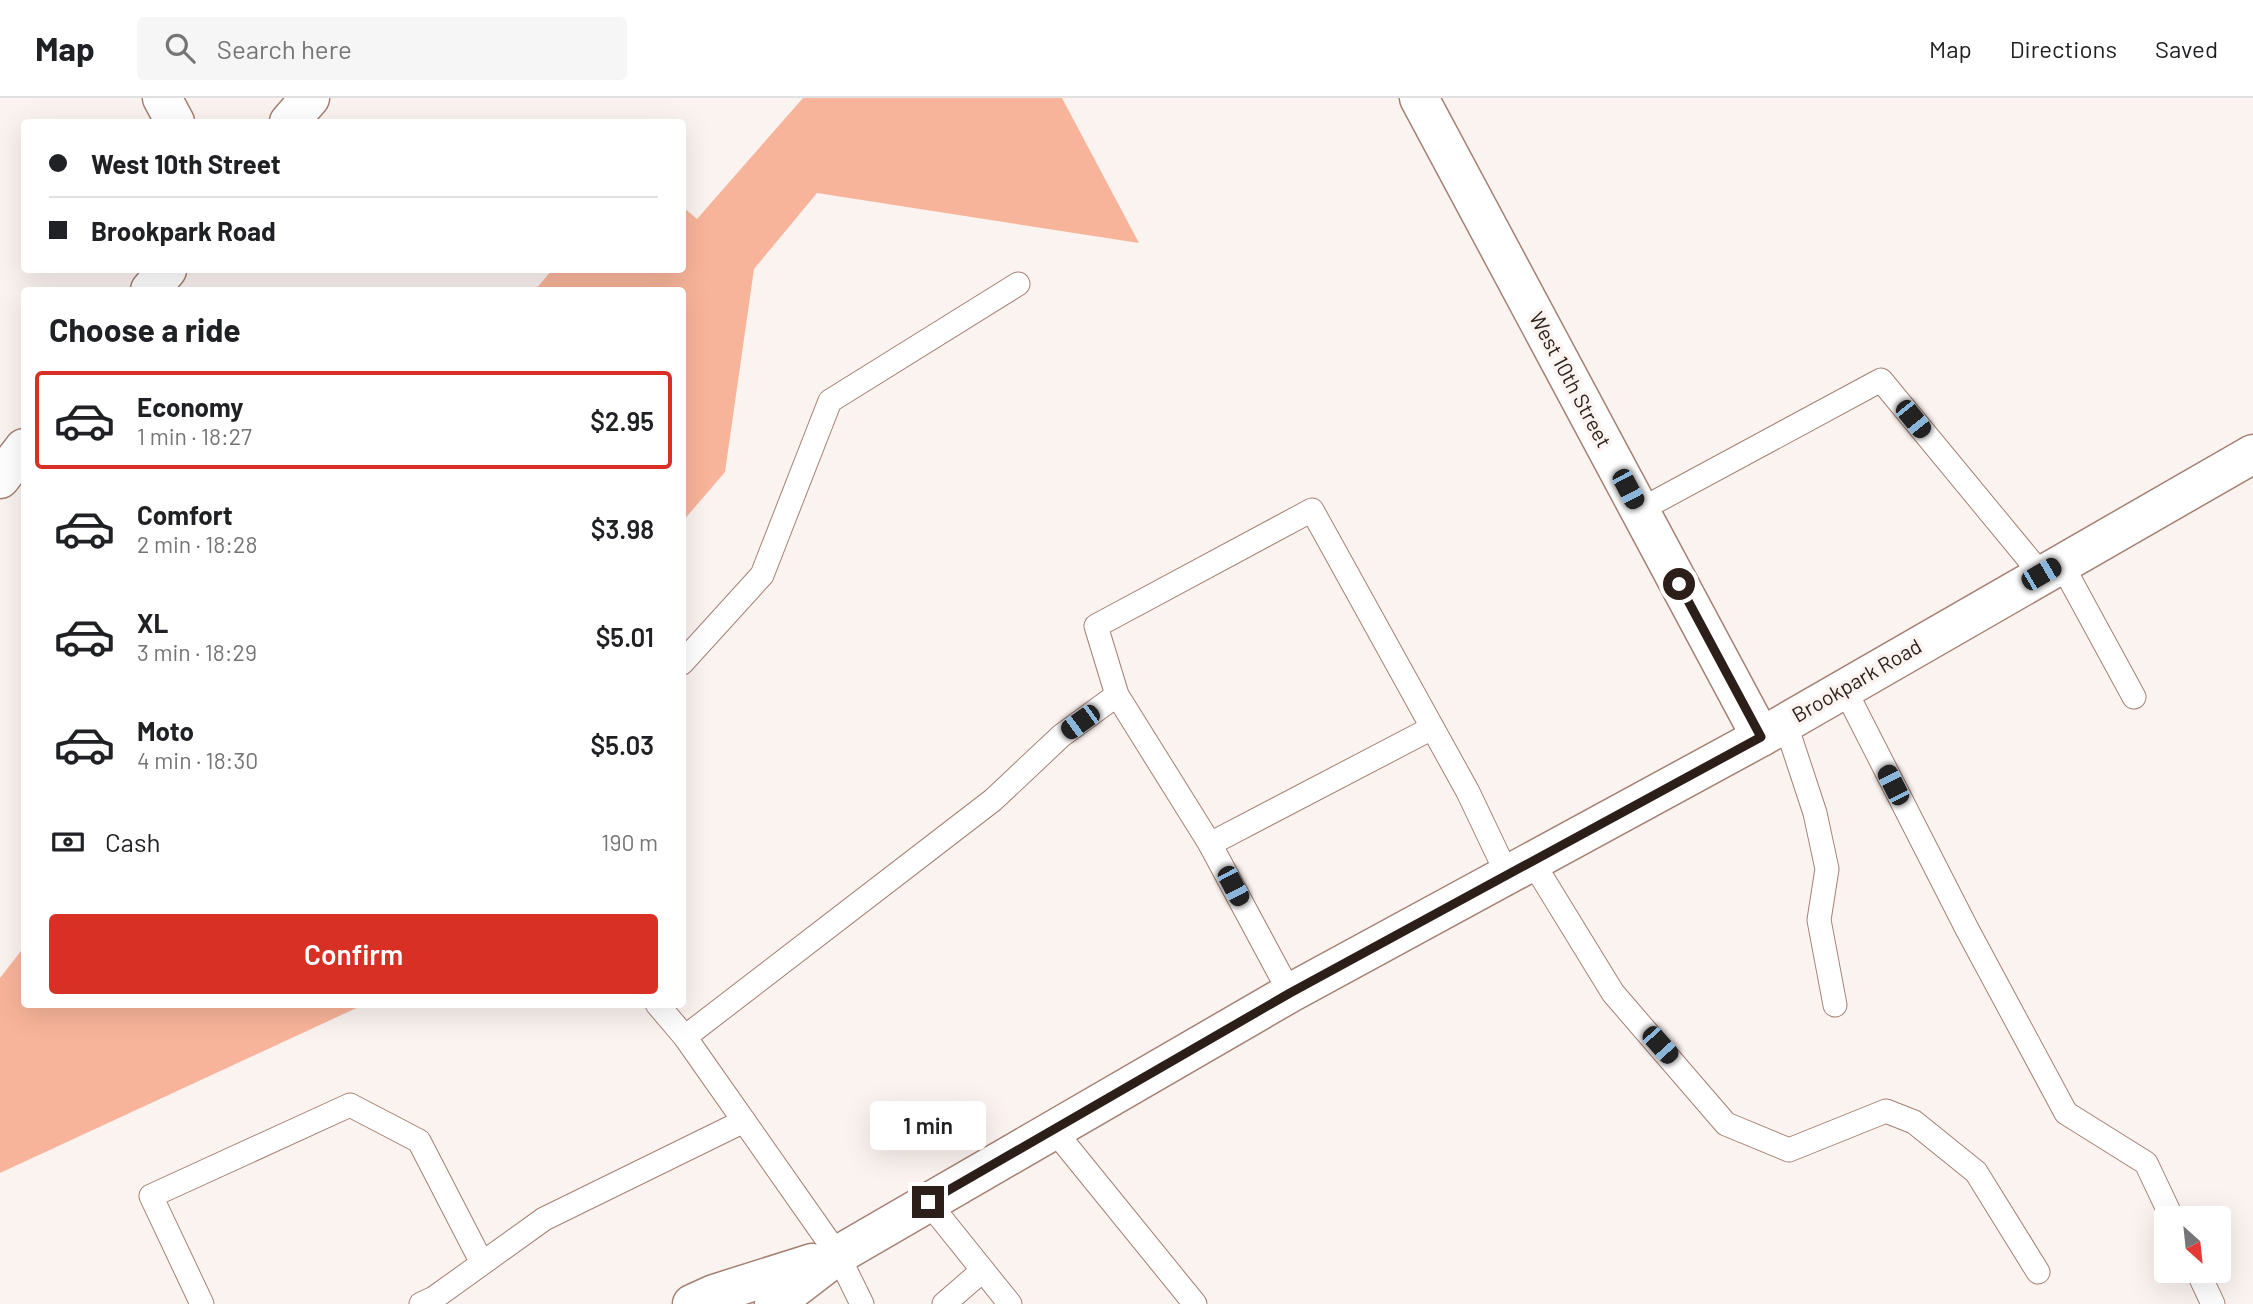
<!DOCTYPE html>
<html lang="en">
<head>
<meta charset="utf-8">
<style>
  :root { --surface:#fff; --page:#f6f6f6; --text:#202124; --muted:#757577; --line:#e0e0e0; --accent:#d93025 }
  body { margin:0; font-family:Barlow,sans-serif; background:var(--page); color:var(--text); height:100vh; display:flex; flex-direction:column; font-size:26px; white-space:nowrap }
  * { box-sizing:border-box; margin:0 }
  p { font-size:23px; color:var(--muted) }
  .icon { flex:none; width:38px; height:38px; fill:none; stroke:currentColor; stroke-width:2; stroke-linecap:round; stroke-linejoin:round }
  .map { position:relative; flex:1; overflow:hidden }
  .panel { position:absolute; left:21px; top:189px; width:665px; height:721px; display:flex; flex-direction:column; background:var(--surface); border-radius:7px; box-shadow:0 7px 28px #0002 }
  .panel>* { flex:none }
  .top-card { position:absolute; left:21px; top:21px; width:665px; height:154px; border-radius:7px; box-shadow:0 7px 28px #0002; display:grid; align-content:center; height:154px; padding:0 28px; background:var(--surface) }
  .needle { width:46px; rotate:153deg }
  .fabs { position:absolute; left:2154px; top:1108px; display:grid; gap:14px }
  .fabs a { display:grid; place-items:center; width:77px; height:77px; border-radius:7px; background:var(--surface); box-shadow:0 7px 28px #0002; font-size:35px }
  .end { position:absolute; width:32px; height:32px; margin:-16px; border:9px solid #2c1e18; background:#fff; box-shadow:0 0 0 4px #fff }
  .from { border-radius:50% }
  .bubble { position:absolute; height:49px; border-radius:7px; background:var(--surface); box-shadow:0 7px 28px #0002; font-size:23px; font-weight:600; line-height:49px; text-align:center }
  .car { position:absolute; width:21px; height:42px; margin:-21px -10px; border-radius:9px; box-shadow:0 0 5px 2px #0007; background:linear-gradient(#222 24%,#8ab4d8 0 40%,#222 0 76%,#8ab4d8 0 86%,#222 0) }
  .top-card b { display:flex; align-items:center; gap:24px; height:66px; font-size:26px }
  .top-card b+b { border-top:2px solid var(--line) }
  .top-card i { width:18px; height:18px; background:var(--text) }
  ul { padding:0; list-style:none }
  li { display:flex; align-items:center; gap:21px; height:98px; margin:0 14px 10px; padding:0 14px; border:4px solid transparent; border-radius:7px }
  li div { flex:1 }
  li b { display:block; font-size:26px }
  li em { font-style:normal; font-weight:600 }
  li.selected { border-color:var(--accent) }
  li>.icon { width:63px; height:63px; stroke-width:1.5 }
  h2 { padding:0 28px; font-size:32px; line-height:84px }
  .pay { display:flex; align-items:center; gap:18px; height:77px; padding:0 28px; font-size:26px }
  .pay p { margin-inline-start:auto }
  .button { display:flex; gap:14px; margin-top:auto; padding:14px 28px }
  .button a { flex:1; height:80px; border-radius:7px; background:var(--accent); color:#fff; font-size:28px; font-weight:600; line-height:80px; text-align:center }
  header { display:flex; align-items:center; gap:42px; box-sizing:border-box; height:98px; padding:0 35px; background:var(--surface); border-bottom:2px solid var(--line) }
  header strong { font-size:33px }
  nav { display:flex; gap:38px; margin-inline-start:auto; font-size:24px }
  .search { width:490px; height:63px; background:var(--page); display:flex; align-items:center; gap:18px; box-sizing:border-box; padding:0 24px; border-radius:7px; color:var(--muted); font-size:26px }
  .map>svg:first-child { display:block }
  .forest { fill:#f8b49a }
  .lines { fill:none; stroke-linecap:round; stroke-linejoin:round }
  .service-casing { stroke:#a48173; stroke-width:25 }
  .minor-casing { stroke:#a48173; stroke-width:41 }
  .primary-casing { stroke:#a48173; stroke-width:41 }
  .service { stroke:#fff; stroke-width:23 }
  .minor { stroke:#fff; stroke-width:38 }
  .primary { stroke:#fff; stroke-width:38 }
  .route { stroke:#2c1e18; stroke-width:9 }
  .labels { text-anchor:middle; stroke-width:7; stroke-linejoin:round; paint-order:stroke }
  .street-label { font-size:21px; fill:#2c1e18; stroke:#fbf3f0 }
</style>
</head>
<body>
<header>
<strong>Map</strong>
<div class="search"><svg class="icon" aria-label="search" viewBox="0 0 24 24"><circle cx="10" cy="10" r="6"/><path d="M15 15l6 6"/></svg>Search here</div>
<nav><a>Map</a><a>Directions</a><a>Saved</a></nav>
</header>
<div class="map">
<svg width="2253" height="1206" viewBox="0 0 2253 1206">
  <rect width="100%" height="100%" fill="#fbf3f0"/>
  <g class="forest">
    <polygon points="803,0 1062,0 1139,145 817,95 754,171 725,374 683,423 682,192 535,192 552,172 682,172 683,109 697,121"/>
    <polygon points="24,849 24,906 363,907 0,1075 0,880"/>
  </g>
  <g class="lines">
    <g class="service-casing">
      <g id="service">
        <polyline points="1640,412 1881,282 2041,476"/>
        <polyline points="2061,465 2134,599"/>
        <polyline points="682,565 762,477 830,303 1018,186"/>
        <polyline points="1844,590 1967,831 2066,1015 2146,1065 2172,1120"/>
        <polyline points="1117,597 1096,528 1312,412 1468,694 1507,776"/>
        <polyline points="1785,624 1815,715 1827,771 1819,822 1835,907"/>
        <polyline points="1210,746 1432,630"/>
        <polyline points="1532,763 1613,895 1726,1026 1789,1052 1886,1013 1914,1024 1976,1074 2038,1174"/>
        <polyline points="657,906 685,939"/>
        <polyline points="1053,1031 1195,1206"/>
        <polyline points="928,1104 1010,1206"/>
        <polyline points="2197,1172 2213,1206"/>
        <polyline points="202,1206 151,1098 350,1007 419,1043 482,1165"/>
        <polyline points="421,1206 434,1200 544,1121 744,1023"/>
        <polyline points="862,1206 838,1157 685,939 993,702 1061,638 1117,597 1210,746 1290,895"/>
        <polyline points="944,1206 982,1173"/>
      </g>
    </g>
    <g class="minor-casing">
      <g id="minor">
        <polyline points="162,0 175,24"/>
        <polyline points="1419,0 1761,639"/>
        <polyline points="289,24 310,0"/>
        <polyline points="150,192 167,172"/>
        <polyline points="0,381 24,350"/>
      </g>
    </g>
    <g class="primary-casing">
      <g id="primary">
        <polyline points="692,1206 714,1196 812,1165"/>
        <polyline points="774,1206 838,1157 1290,895 1761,639 2253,356"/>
      </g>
    </g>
    <use href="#service" class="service"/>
    <use href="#minor" class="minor"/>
    <use href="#primary" class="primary"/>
  </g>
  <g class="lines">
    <polyline class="route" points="928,1104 1290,895 1761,639 1679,486"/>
  </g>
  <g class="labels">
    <g class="street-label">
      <text transform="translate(1570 282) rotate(62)" y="7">West 10th Street</text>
      <text transform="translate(1857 583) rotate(-30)" y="7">Brookpark Road</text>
    </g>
  </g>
</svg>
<div class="fabs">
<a><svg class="needle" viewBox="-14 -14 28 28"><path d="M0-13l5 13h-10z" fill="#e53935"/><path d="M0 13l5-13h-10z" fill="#757577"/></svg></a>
</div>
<i class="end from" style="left:1679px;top:486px"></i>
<i class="end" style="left:928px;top:1104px"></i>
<div class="bubble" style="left:870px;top:1003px;width:116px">1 min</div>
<i class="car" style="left:1913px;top:321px;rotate:141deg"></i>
<i class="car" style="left:1628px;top:391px;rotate:152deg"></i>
<i class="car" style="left:2041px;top:476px;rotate:60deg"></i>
<i class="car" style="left:1080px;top:624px;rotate:234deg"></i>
<i class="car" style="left:1893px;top:687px;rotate:333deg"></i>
<i class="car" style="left:1233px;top:788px;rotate:152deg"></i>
<i class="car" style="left:1660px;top:947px;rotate:138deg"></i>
<div class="top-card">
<b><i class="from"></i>West 10th Street</b>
<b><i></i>Brookpark Road</b>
</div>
<section class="panel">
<h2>Choose a ride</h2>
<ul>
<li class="selected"><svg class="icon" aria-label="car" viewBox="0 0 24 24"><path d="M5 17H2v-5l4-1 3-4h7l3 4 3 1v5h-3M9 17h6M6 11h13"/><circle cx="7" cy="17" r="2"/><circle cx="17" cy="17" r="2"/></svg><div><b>Economy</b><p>1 min · 18:27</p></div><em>$2.95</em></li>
<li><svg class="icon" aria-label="car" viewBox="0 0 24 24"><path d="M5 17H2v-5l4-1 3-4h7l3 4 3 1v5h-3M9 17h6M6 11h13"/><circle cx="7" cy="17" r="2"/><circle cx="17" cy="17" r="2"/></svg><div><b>Comfort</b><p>2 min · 18:28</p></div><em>$3.98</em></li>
<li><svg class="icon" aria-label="car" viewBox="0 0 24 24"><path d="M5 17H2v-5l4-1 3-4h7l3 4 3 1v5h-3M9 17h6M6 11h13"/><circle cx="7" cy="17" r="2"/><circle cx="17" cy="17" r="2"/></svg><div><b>XL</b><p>3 min · 18:29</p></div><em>$5.01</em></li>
<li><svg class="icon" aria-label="car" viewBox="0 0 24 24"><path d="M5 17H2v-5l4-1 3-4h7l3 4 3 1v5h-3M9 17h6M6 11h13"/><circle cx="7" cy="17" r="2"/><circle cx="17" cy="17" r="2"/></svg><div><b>Moto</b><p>4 min · 18:30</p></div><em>$5.03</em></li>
</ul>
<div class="pay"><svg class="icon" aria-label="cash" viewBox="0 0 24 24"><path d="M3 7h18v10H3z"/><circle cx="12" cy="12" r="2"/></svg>Cash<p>190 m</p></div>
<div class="button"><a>Confirm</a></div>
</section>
</div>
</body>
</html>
